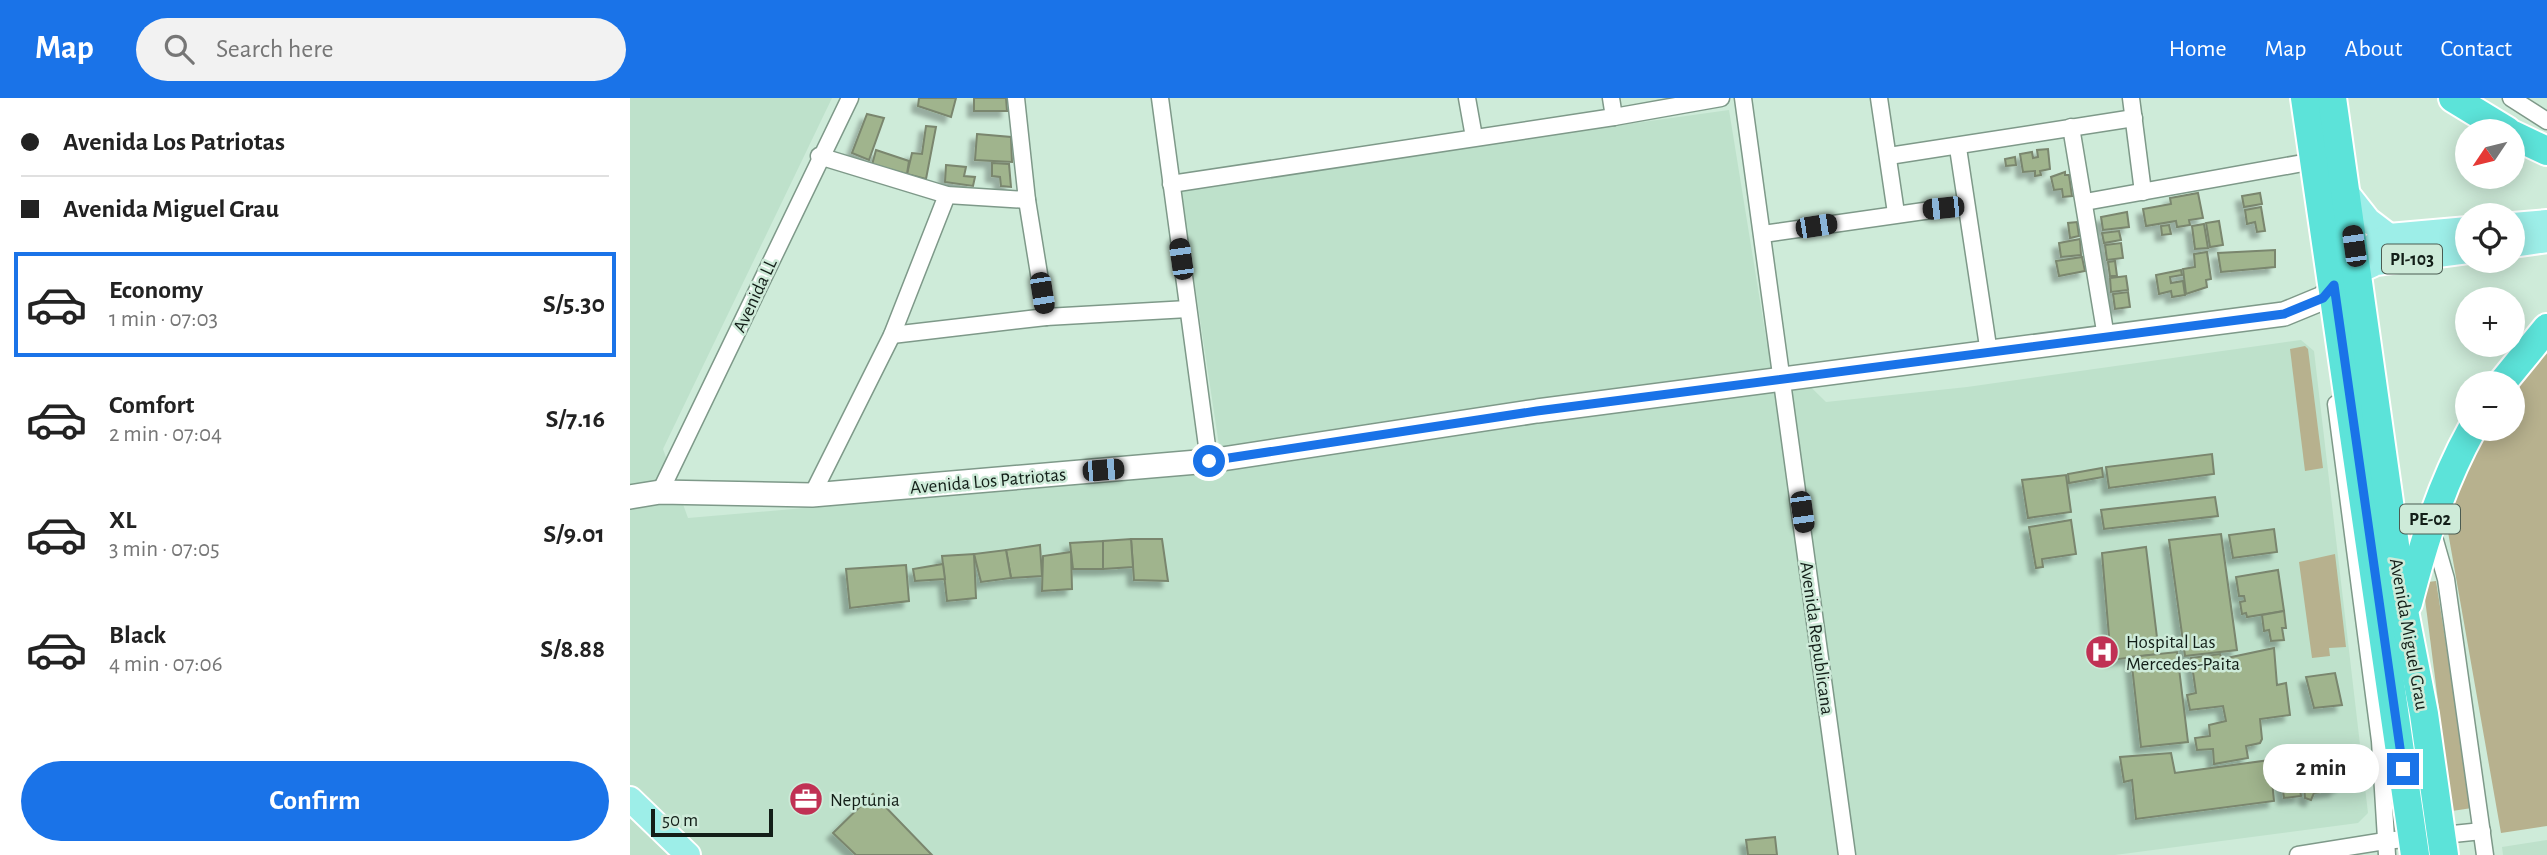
<!DOCTYPE html>
<html lang="en">
<head>
<meta charset="utf-8">
<style>
  :root { --surface:#fff; --page:#f2f2f2; --text:#222; --muted:#767676; --line:#e0e0e0; --accent:#1a73e8 }
  body { margin:0; font-family:"Alegreya Sans",sans-serif; background:var(--page); color:var(--text); height:100vh; display:flex; flex-direction:column; font-size:26px; white-space:nowrap }
  * { box-sizing:border-box; margin:0 }
  p { font-size:23px; color:var(--muted) }
  .icon { flex:none; width:38px; height:38px; fill:none; stroke:currentColor; stroke-width:2; stroke-linecap:round; stroke-linejoin:round }
  .map { position:relative; flex:1; overflow:hidden }
  .side { display:flex; flex-direction:column; background:var(--surface); width:630px }
  .side>* { flex:none }
  .top-card { display:grid; align-content:center; height:154px; padding:0 21px; background:var(--surface) }
  .needle { width:46px; rotate:235deg }
  .controls { position:absolute; left:1825px; top:21px; display:grid; gap:14px }
  .controls a { display:grid; place-items:center; width:70px; height:70px; border-radius:50%; background:var(--surface); box-shadow:0 4px 18px #0003; font-size:35px }
  .scale { position:absolute; left:21px; bottom:18px; width:122px; box-sizing:border-box; padding-left:7px; border:4px solid #131e18; border-top:0; font-size:19px; line-height:24px; white-space:nowrap; color:#131e18; -webkit-text-stroke:5px #ceebd9; paint-order:stroke }
  .end { position:absolute; width:32px; height:32px; margin:-16px; border:9px solid #1a73e8; background:#fff; box-shadow:0 0 0 4px #fff }
  .from { border-radius:50% }
  .bubble { position:absolute; height:49px; border-radius:24px; background:var(--surface); box-shadow:0 4px 18px #0003; font-size:23px; font-weight:600; line-height:49px; text-align:center }
  .car { position:absolute; width:21px; height:42px; margin:-21px -10px; border-radius:9px; box-shadow:0 0 5px 2px #0007; background:linear-gradient(#222 24%,#8ab4d8 0 40%,#222 0 76%,#8ab4d8 0 86%,#222 0) }
  .top-card b { display:flex; align-items:center; gap:24px; height:66px; font-size:26px }
  .top-card b+b { border-top:2px solid var(--line) }
  .top-card i { width:18px; height:18px; background:var(--text) }
  ul { padding:0; list-style:none }
  li { display:flex; align-items:center; gap:21px; height:105px; margin:0 14px 10px; padding:0 7px; border:4px solid transparent; border-radius:0px }
  li div { flex:1 }
  li b { display:block; font-size:26px }
  li em { font-style:normal; font-weight:600 }
  li.active { border-color:var(--accent) }
  li>.icon { width:63px; height:63px; stroke-width:1.5 }
  .cta { display:flex; gap:14px; margin-top:auto; padding:14px 21px }
  .cta a { flex:1; height:80px; border-radius:42px; background:var(--accent); color:#fff; font-size:28px; font-weight:600; line-height:80px; text-align:center }
  header { display:flex; align-items:center; gap:42px; box-sizing:border-box; height:98px; padding:0 35px; background:var(--accent); color:#fff }
  header strong { font-size:33px }
  nav { display:flex; gap:38px; margin-inline-start:auto; font-size:24px }
  .search { width:490px; height:63px; background:var(--page); display:flex; align-items:center; gap:18px; box-sizing:border-box; padding:0 24px; border-radius:38px; color:var(--muted); font-size:26px }
  main { display:flex; flex:1; min-height:0 }
  .map>svg:first-child { display:block }
  .built { fill:#bee1cb }
  .green { fill:#b7b18e }
  .building { fill:#a0b48d; stroke:#7a866e; stroke-width:2; filter:url(#shadow) }
  .lines { fill:none; stroke-linecap:round; stroke-linejoin:round }
  .street-casing { stroke:#7e9989; stroke-width:19 }
  .secondary-casing { stroke:#7e9989; stroke-width:26 }
  .primary-casing { stroke:#fff; stroke-width:28 }
  .highway-casing { stroke:#fff; stroke-width:32 }
  .street { stroke:#fff; stroke-width:16 }
  .secondary { stroke:#fff; stroke-width:23 }
  .primary { stroke:#9deee8; stroke-width:24 }
  .highway { stroke:#5ce3d9; stroke-width:28 }
  .route { stroke:#1a73e8; stroke-width:9 }
  .labels { text-anchor:middle; stroke-width:5; stroke-linejoin:round; paint-order:stroke }
  .shield { fill:#ceebd9; stroke:#4b5c52; stroke-width:2 }
  .shield-label { font-size:18px; font-weight:bold; fill:#131e18 }
  .street-label { font-size:19px; fill:#131e18; stroke:#ceebd9 }
  .poi-label { font-size:19px; fill:#131e18; stroke:#ceebd9; text-anchor:start }
</style>
</head>
<body>
<header>
<strong>Map</strong>
<div class="search"><svg class="icon" aria-label="search" viewBox="0 0 24 24"><circle cx="10" cy="10" r="6"/><path d="M15 15l6 6"/></svg>Search here</div>
<nav><a>Home</a><a>Map</a><a>About</a><a>Contact</a></nav>
</header>
<main>
<section class="side">
<div class="top-card">
<b><i class="from"></i>Avenida Los Patriotas</b>
<b><i></i>Avenida Miguel Grau</b>
</div>
<ul>
<li class="active"><svg class="icon" aria-label="car" viewBox="0 0 24 24"><path d="M5 17H2v-5l4-1 3-4h7l3 4 3 1v5h-3M9 17h6M6 11h13"/><circle cx="7" cy="17" r="2"/><circle cx="17" cy="17" r="2"/></svg><div><b>Economy</b><p>1 min · 07:03</p></div><em>S/5.30</em></li>
<li><svg class="icon" aria-label="car" viewBox="0 0 24 24"><path d="M5 17H2v-5l4-1 3-4h7l3 4 3 1v5h-3M9 17h6M6 11h13"/><circle cx="7" cy="17" r="2"/><circle cx="17" cy="17" r="2"/></svg><div><b>Comfort</b><p>2 min · 07:04</p></div><em>S/7.16</em></li>
<li><svg class="icon" aria-label="car" viewBox="0 0 24 24"><path d="M5 17H2v-5l4-1 3-4h7l3 4 3 1v5h-3M9 17h6M6 11h13"/><circle cx="7" cy="17" r="2"/><circle cx="17" cy="17" r="2"/></svg><div><b>XL</b><p>3 min · 07:05</p></div><em>S/9.01</em></li>
<li><svg class="icon" aria-label="car" viewBox="0 0 24 24"><path d="M5 17H2v-5l4-1 3-4h7l3 4 3 1v5h-3M9 17h6M6 11h13"/><circle cx="7" cy="17" r="2"/><circle cx="17" cy="17" r="2"/></svg><div><b>Black</b><p>4 min · 07:06</p></div><em>S/8.88</em></li>
</ul>
<div class="cta"><a>Confirm</a></div>
</section>
<div class="map">
<svg width="1917" height="757" viewBox="0 0 1917 757">
  <defs>
    <filter id="shadow"><feDropShadow dx="-6" dy="6" stdDeviation="2" flood-color="#0004"/></filter>
  </defs>
  <rect width="100%" height="100%" fill="#ceebd9"/>
  <g class="built">
    <polygon points="0,0 202,0 33,351 58,420 593,374 550,88 1099,12 1137,246 1196,304 1337,289 1671,242 1684,253 1738,715 1728,725 1485,757 0,757"/>
    <polygon points="1917,742 1917,757 1873,757 1872,749"/>
  </g>
  <g class="green">
    <polygon points="1917,244 1917,728 1871,735 1815,417 1852,331 1883,331 1883,285"/>
    <polygon points="1675,248 1678,251 1693,370 1675,373 1660,251"/>
    <polygon points="1705,456 1716,549 1699,550 1700,558 1682,560 1669,464"/>
    <polygon points="1806,483 1842,710 1822,713 1795,501 1798,484"/>
  </g>
  <g class="building">
    <polygon points="289,0 326,0 321,19 288,8"/>
    <polygon points="344,0 376,0 377,13 344,13"/>
    <polygon points="237,16 254,20 239,62 222,55"/>
    <polygon points="296,28 306,29 296,81 277,76 282,55 292,56"/>
    <polygon points="347,36 381,39 382,64 345,62"/>
    <polygon points="1418,51 1420,71 1410,73 1411,77 1405,78 1405,73 1393,74 1390,56 1402,54 1403,60 1408,59 1407,52"/>
    <polygon points="246,52 279,63 277,76 242,67"/>
    <polygon points="1385,59 1386,67 1376,68 1375,61"/>
    <polygon points="362,65 379,66 381,89 371,88 370,79 362,78"/>
    <polygon points="316,67 336,69 334,78 345,79 343,88 315,84"/>
    <polygon points="1435,74 1435,77 1439,77 1442,98 1433,99 1432,91 1424,92 1421,79"/>
    <polygon points="1568,95 1573,120 1559,122 1560,127 1547,129 1546,123 1516,128 1513,111 1541,106 1540,100"/>
    <polygon points="1630,95 1632,106 1614,109 1612,98"/>
    <polygon points="1631,109 1635,133 1627,134 1625,124 1617,126 1615,112"/>
    <polygon points="1497,114 1499,129 1473,132 1471,119"/>
    <polygon points="1589,123 1593,147 1580,149 1576,125"/>
    <polygon points="1447,124 1449,138 1440,140 1438,125"/>
    <polygon points="1574,126 1578,150 1565,151 1562,128"/>
    <polygon points="1539,127 1541,136 1532,137 1531,128"/>
    <polygon points="1489,133 1491,142 1474,145 1472,135"/>
    <polygon points="1450,141 1451,157 1431,159 1429,145"/>
    <polygon points="1491,145 1493,160 1477,162 1475,147"/>
    <polygon points="1645,152 1645,169 1591,174 1588,155"/>
    <polygon points="1577,154 1581,181 1576,182 1577,189 1556,196 1553,171 1565,169 1564,156"/>
    <polygon points="1452,159 1455,173 1429,178 1426,163"/>
    <polygon points="1485,163 1487,178 1480,178 1478,164"/>
    <polygon points="1551,172 1552,177 1540,179 1541,185 1553,183 1555,197 1542,199 1541,193 1529,196 1526,177"/>
    <polygon points="1496,178 1498,192 1481,194 1480,180"/>
    <polygon points="1498,194 1500,209 1485,211 1483,196"/>
    <polygon points="1582,356 1584,376 1479,390 1476,369"/>
    <polygon points="1472,370 1473,379 1439,385 1438,376"/>
    <polygon points="1436,377 1441,414 1398,420 1392,382"/>
    <polygon points="1585,399 1588,418 1474,431 1471,412"/>
    <polygon points="1441,422 1446,456 1412,461 1413,469 1406,470 1399,429"/>
    <polygon points="1644,431 1647,454 1603,460 1599,437"/>
    <polygon points="1591,436 1607,552 1555,558 1539,442"/>
    <polygon points="501,441 532,441 538,483 504,482"/>
    <polygon points="501,441 503,469 473,471 473,443"/>
    <polygon points="473,443 473,471 443,471 440,445"/>
    <polygon points="410,447 412,478 381,480 376,452"/>
    <polygon points="1516,449 1529,556 1481,562 1472,455"/>
    <polygon points="376,452 381,480 351,484 344,456"/>
    <polygon points="441,454 442,491 412,493 413,458"/>
    <polygon points="344,456 346,500 317,503 312,458"/>
    <polygon points="313,466 315,481 285,483 283,471"/>
    <polygon points="276,467 279,503 220,510 216,471"/>
    <polygon points="1648,472 1654,513 1617,519 1616,515 1612,516 1610,504 1615,503 1614,498 1609,498 1606,479"/>
    <polygon points="1654,513 1656,530 1652,530 1654,542 1641,543 1639,532 1634,533 1632,517"/>
    <polygon points="1644,550 1647,587 1656,585 1660,617 1630,621 1632,641 1630,645 1616,648 1618,660 1584,666 1583,651 1567,652 1565,640 1580,638 1579,627 1596,623 1593,608 1560,612 1557,597 1566,595 1561,560 1590,556 1592,561"/>
    <polygon points="1547,554 1558,644 1511,649 1501,559"/>
    <polygon points="1705,575 1712,607 1684,610 1676,579"/>
    <polygon points="1541,655 1545,675 1640,662 1644,703 1506,721 1502,682 1494,684 1490,659"/>
    <polygon points="1665,657 1671,698 1654,700 1648,659"/>
    <polygon points="1709,671 1711,688 1705,689 1706,692 1684,695 1681,702 1675,700 1673,675"/>
    <polygon points="243,696 302,757 226,757 203,735"/>
    <polygon points="1145,739 1147,757 1118,757 1116,742"/>
  </g>
  <g class="lines">
    <g class="street-casing">
      <g id="street">
        <polyline points="386,0 397,102 416,219"/>
        <polyline points="530,0 579,363"/>
        <polyline points="837,0 844,39"/>
        <polyline points="981,0 984,19"/>
        <polyline points="1113,0 1217,757"/>
        <polyline points="1249,0 1266,115"/>
        <polyline points="1501,0 1513,94"/>
        <polyline points="1881,0 1917,23"/>
        <polyline points="1441,29 1476,239"/>
        <polyline points="1328,50 1359,255"/>
        <polyline points="189,58 317,97 397,102"/>
        <polyline points="1259,58 1504,20"/>
        <polyline points="541,86 984,19 1091,0"/>
        <polyline points="1455,104 1684,63 1684,68"/>
        <polyline points="1133,136 1336,107"/>
        <polyline points="262,237 416,219 558,211"/>
        <polyline points="1706,306 1750,643 1757,757"/>
        <polyline points="30,394 220,0"/>
        <polyline points="182,397 262,237 317,97"/>
        <polyline points="1802,432 1816,481 1855,757"/>
        <polyline points="1668,757 1755,743 1852,733"/>
      </g>
    </g>
    <g class="secondary-casing">
      <polyline id="secondary" points="0,399 30,394 182,397 579,363 907,313 1654,216 1693,200 1704,187"/>
    </g>
    <g class="primary-casing">
      <g id="primary">
        <polyline points="1716,94 1738,122 1759,138"/>
        <polyline points="1883,127 1917,124"/>
        <polyline points="1883,147 1917,142"/>
        <polyline points="1714,176 1747,144 1759,138 1838,131"/>
        <polyline points="1720,177 1746,165 1838,153"/>
        <polyline points="0,701 58,757"/>
      </g>
    </g>
    <g class="highway-casing">
      <g id="highway">
        <polyline points="1675,0 1785,757"/>
        <polyline points="1702,0 1775,518 1794,616 1814,757"/>
        <polyline points="1823,0 1877,33"/>
        <polyline points="1883,37 1917,53"/>
        <polyline points="1872,285 1917,230"/>
        <path d="M1778,505C1794,443 1811,387 1842,331"/>
      </g>
    </g>
    <use href="#street" class="street"/>
    <use href="#secondary" class="secondary"/>
    <use href="#primary" class="primary"/>
    <use href="#highway" class="highway"/>
  </g>
  <g class="lines">
    <polyline class="route" points="579,363 907,313 1654,216 1693,200 1704,187 1773,671"/>
  </g>
  <defs>
    <g id="hospital-disc" transform="scale(1.75)"><circle r="9.5" fill="#c03154" stroke="#ceebd9"/><path d="M-5-5h3v3.5h4V-5h3V5h-3V1.5h-4V5h-3Z" fill="#fff"/></g>
    <g id="office-disc" transform="scale(1.75)"><circle r="9.5" fill="#c03154" stroke="#ceebd9"/><path d="M-6-3h4V-5.5h4V-3h4V5H-6ZM-1-4.5V-3h2v-1.5ZM-6 0V1H6V0Z" fill="#fff"/></g>
  </defs>
  <g fill-rule="evenodd">
    <use href="#hospital-disc" x="1472" y="554"/>
    <use href="#office-disc" x="176" y="701"/>
  </g>
  <g class="labels">
    <g class="shield">
      <rect x="1752" y="146.5" width="60" height="29" rx="5"/>
      <rect x="1770" y="406.5" width="60" height="29" rx="5"/>
    </g>
    <g class="shield-label">
      <text x="1782" y="167">PI-103</text>
      <text x="1800" y="427">PE-02</text>
    </g>
    <g class="street-label">
      <text transform="translate(124 197) rotate(-65)" y="7">Avenida LL</text>
      <text transform="translate(358 382) rotate(-5)" y="7">Avenida Los Patriotas</text>
      <text transform="translate(1780 536) rotate(80)" y="7">Avenida Miguel Grau</text>
      <text transform="translate(1188 540) rotate(82)" y="7">Avenida Republicana</text>
    </g>
    <g class="poi-label">
      <text x="1496" y="550">Hospital Las<tspan x="1496" dy="22">Mercedes-Paita</tspan></text>
      <text x="200" y="708">Neptunia</text>
    </g>
  </g>
</svg>
<div class="controls">
<a><svg class="needle" viewBox="-14 -14 28 28"><path d="M0-13l5 13h-10z" fill="#e53935"/><path d="M0 13l5-13h-10z" fill="#767676"/></svg></a>
<a><svg class="icon" aria-label="locate" viewBox="0 0 24 24"><circle cx="12" cy="12" r="6"/><path d="M12 2v4M12 18v4M2 12h4M18 12h4"/></svg></a>
<a>+</a>
<a>−</a>
</div>
<div class="scale">50 m</div>
<i class="end from" style="left:579px;top:363px"></i>
<i class="end" style="left:1773px;top:671px"></i>
<div class="bubble" style="left:1633px;top:646px;width:116px">2 min</div>
<i class="car" style="left:1313px;top:110px;rotate:264deg"></i>
<i class="car" style="left:1186px;top:128px;rotate:81deg"></i>
<i class="car" style="left:1724px;top:148px;rotate:352deg"></i>
<i class="car" style="left:551px;top:161px;rotate:352deg"></i>
<i class="car" style="left:412px;top:195px;rotate:171deg"></i>
<i class="car" style="left:473px;top:372px;rotate:85deg"></i>
<i class="car" style="left:1172px;top:414px;rotate:172deg"></i>
</div>
</main>
</body>
</html>
